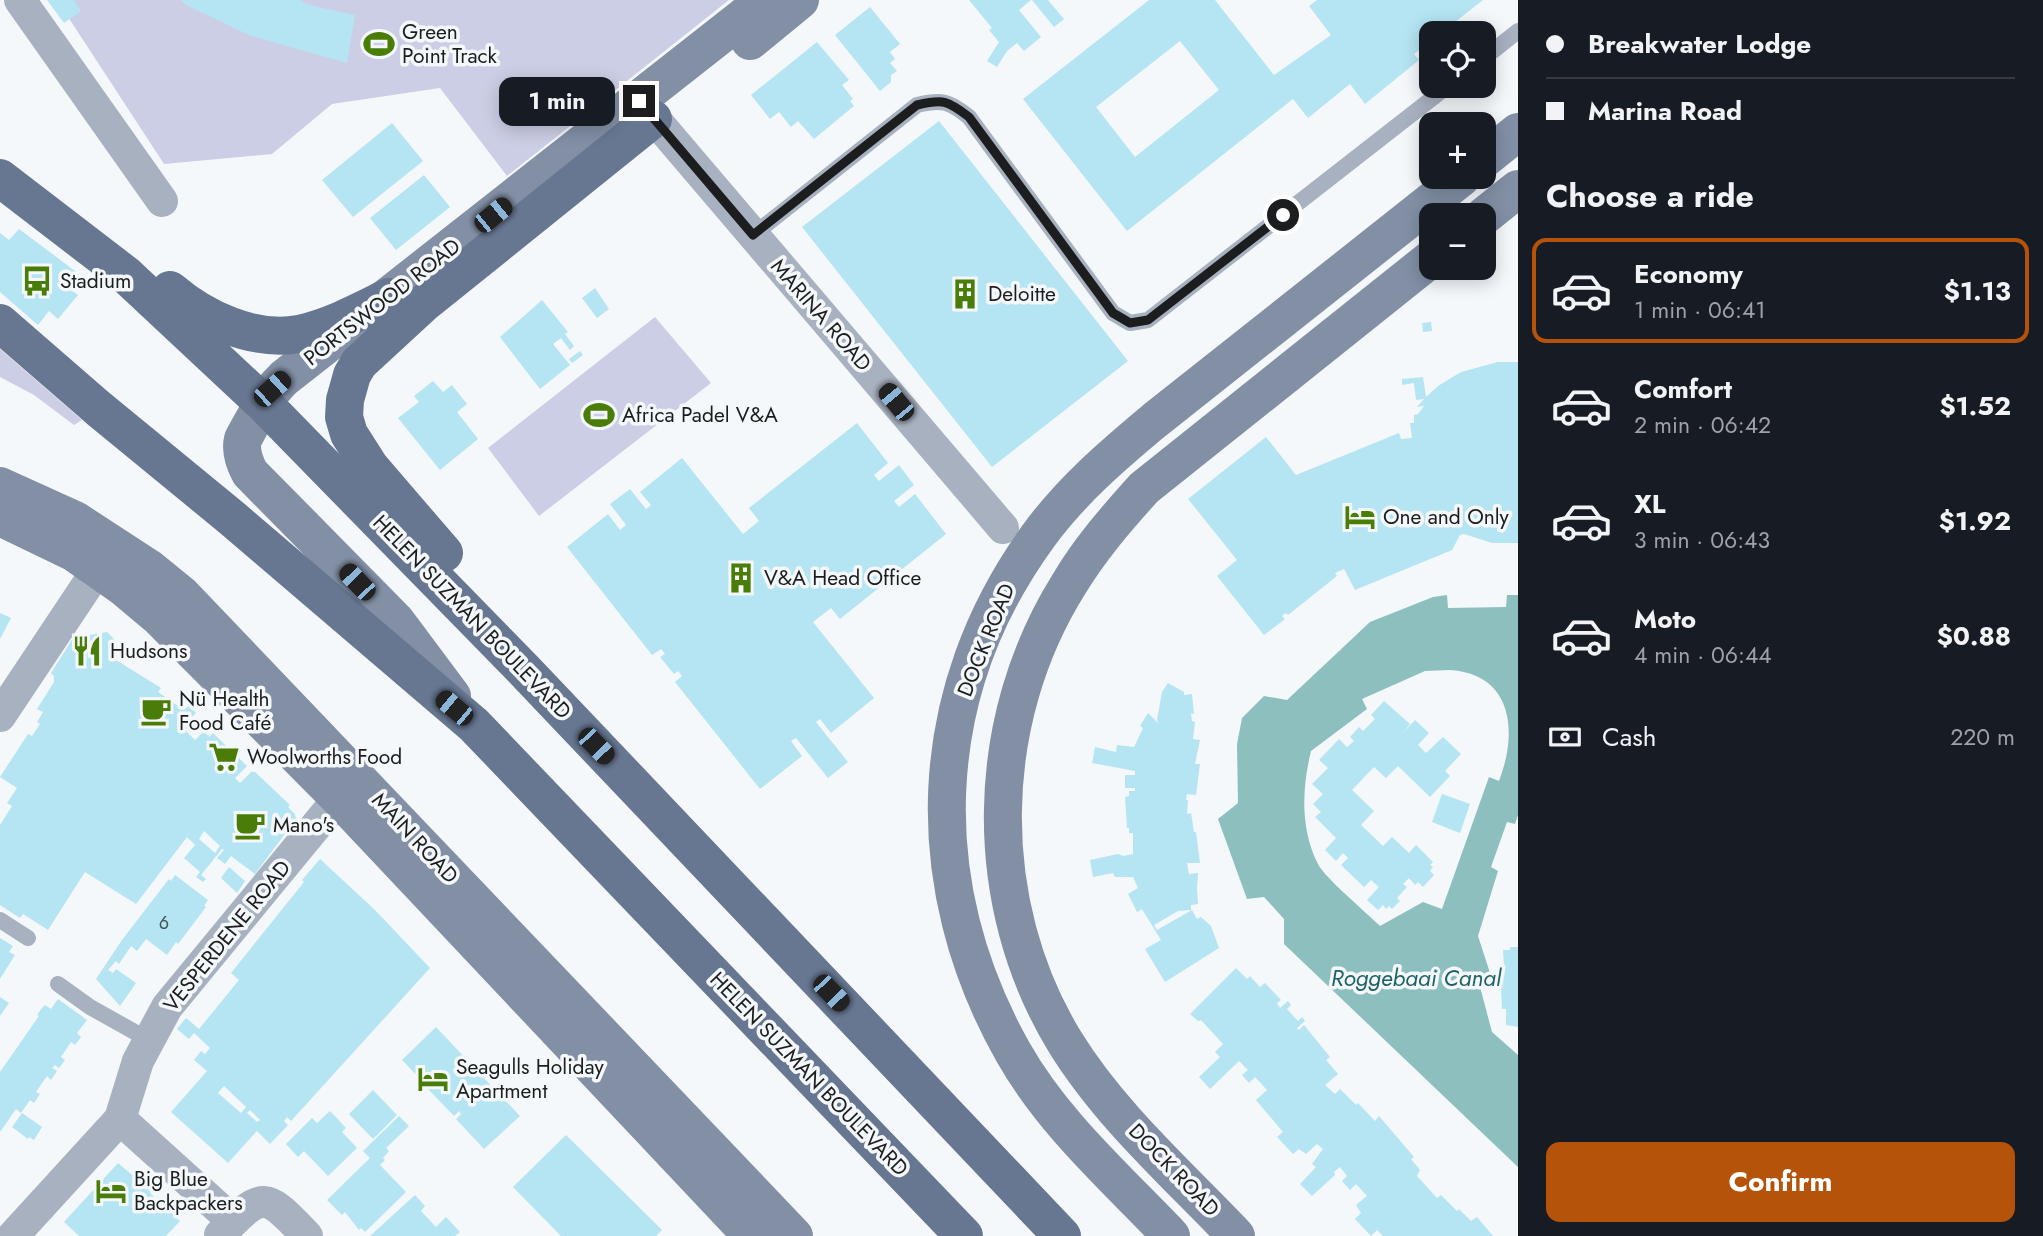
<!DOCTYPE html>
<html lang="en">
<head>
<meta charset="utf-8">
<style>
  :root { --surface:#171b24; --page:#20242c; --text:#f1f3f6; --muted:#9ea1a6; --line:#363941; --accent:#b45309 }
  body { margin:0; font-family:Jost,sans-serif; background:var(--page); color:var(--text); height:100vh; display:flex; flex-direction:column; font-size:26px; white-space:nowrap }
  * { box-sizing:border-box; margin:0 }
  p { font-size:23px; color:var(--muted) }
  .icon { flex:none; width:38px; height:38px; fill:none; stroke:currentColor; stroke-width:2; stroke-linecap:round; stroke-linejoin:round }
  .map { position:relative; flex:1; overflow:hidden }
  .panel { display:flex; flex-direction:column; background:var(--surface); width:525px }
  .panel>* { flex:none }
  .banner { display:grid; align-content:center; height:154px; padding:0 28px; background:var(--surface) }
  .fabs { position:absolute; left:1419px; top:21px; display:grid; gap:14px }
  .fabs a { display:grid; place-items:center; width:77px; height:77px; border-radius:14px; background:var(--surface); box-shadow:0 4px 18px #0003; font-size:35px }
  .end { position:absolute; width:32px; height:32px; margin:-16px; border:9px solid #1b1d1e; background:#fff; box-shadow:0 0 0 4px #fff }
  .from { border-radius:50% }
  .bubble { position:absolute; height:49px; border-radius:14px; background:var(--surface); box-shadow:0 4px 18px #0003; font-size:23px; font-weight:700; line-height:49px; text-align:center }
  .car { position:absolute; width:21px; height:42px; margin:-21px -10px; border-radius:9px; box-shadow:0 0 5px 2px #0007; background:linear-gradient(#222 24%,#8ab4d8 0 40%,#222 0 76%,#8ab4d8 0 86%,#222 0) }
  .banner b { display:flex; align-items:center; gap:24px; height:66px; font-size:26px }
  .banner b+b { border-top:2px solid var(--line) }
  .banner i { width:18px; height:18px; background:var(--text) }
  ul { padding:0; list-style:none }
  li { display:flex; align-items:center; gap:21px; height:105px; margin:0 14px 10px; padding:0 14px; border:4px solid transparent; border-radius:14px }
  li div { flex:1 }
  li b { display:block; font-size:26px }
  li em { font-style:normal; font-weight:700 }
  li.selected { border-color:var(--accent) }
  li>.icon { width:63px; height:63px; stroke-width:1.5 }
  h2 { padding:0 28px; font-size:32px; line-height:84px }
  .pay { display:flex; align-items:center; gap:18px; height:77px; padding:0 28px; font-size:26px }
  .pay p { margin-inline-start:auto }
  .action { display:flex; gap:14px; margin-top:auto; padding:14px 28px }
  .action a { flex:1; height:80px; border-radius:14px; background:var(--accent); color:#fff; font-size:28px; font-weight:700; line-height:80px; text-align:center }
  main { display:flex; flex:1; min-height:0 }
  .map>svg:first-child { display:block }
  .green { fill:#cccee5 }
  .water { fill:#8dbfbf; fill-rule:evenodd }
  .building { fill:#b5e4f2; fill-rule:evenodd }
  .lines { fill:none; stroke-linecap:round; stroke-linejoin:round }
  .lane { stroke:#a8b1c0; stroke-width:16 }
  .street { stroke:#a8b1c0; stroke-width:32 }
  .secondary { stroke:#828fa5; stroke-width:38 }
  .primary { stroke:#677791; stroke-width:38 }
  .route { stroke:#1b1d1e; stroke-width:9 }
  .labels { text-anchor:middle; stroke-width:7; stroke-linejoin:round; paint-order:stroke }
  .number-label { font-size:18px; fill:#424f53 }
  .poi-label { font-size:21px; fill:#1b1d1e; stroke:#f4f8fa; text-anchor:start }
  .street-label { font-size:21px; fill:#1b1d1e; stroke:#f4f8fa }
  .water-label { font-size:23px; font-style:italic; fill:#1f6263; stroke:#f4f8fa }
</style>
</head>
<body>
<main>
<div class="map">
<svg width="1518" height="1236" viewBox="0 0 1518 1236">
  <rect width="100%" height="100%" fill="#f4f8fa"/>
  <g class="green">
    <polygon points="57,0 729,0 507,176 440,88 332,104 272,154 164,164"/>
    <polygon points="655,317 711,383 539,516 488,448"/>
    <polygon points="0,349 82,420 74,425 34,395 0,377"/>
  </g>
  <path class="water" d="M1447,595L1448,608L1506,607L1507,595H1518V815L1515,824L1507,822L1491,867L1498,871L1478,936L1492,979L1479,983L1492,1032L1518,1055V1167L1284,944V919L1264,897L1247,899L1218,819L1238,803L1237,744L1242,718L1264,696L1287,700L1370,622L1433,597ZM1450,670C1513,674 1518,732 1499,781L1489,777L1442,909L1423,902L1380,926C1367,913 1324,877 1318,864C1300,829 1302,788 1311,751L1367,709L1362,699L1425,671Z"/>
  <g class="building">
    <polygon points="47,0 74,0 81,11 64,23"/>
    <polygon points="181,0 300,0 309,5 355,15 347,63 251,36 186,5"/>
    <polygon points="969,0 1031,0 1019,10 1041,37 1024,51 1017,43 1007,51 997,67 987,61 999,42 989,30 992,28"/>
    <polygon points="1032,0 1048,0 1064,19 1054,27"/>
    <path d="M1149,0H1215L1274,75L1331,35L1309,6L1317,0H1483L1441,33H1432V41L1414,54L1419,60L1365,104L1350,84L1308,118L1293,99L1127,231L1023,99ZM1180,41L1219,90L1135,157L1096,107Z"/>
    <polygon points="870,7 900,44 890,52 895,59 890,63 897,71 891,75 891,82 880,91 835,35"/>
    <polygon points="817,42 849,80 842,85 853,99 850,101 854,106 814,139 798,121 791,127 779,112 770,119 751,95"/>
    <polygon points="939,121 1128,361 992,467 802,227"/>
    <polygon points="392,123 423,161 353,217 322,180"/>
    <polygon points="424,175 450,207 396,250 370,218"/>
    <polygon points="19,229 79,274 68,287 78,295 58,319 49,311 38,325 0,292 0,233 9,240"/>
    <polygon points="595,288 609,309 597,318 582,298"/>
    <polygon points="542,300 568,332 565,334 574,346 570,350 561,338 553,344 570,365 540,389 500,337"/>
    <polygon points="1431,322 1432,331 1423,332 1422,323"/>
    <polygon points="580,351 583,355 572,363 569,359"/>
    <polygon points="1498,362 1518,362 1518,543 1492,543 1464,534 1460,535 1452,550 1355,590 1344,569 1335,573 1337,576 1288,615 1286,613 1282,616 1285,619 1264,635 1217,576 1237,560 1188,499 1266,437 1296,475 1399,433 1401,439 1412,438 1410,423 1414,423 1414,415 1418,414 1424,406 1417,407 1424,399 1416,400 1414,383 1402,385 1402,379 1423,377 1426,397 1438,386 1461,372"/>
    <polygon points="433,381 443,392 452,385 467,404 457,412 478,439 440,470 398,418 419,402 414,396"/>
    <polygon points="857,423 888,463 874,475 879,481 899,465 914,485 894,501 899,507 915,494 946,534 840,619 831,608 813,622 874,698 831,733 820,719 816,722 848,762 828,778 796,738 791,741 802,756 760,789 675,682 682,676 678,671 674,674 660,657 665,654 661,649 652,655 567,547 608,514 620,530 626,525 610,504 630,489 646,509 651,505 640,492 682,458 743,534 759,521 749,508"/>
    <polygon points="0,613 11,618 0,639"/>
    <path d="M107,632L116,641V660L161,688L158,692L184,710L189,705L196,713L191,718L195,722L185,730L195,740L204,731L209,737L213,733L247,766L235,778L240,783L251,772H255L290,805L288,807L295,814L296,819L255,874L231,856L225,864L217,858L224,850L222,849L201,875L206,879L203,882L196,877L200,872L184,858L195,845L187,837L136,904L85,872L48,930L23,914L20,918L0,905V825L12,806L7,803L17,788L0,777L28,734L32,736L40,724L37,722L43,712L37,709L54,682V676L51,673L73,638ZM204,831L220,846L215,853L199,839Z"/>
    <polygon points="1168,683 1184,692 1184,695 1192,694 1194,714 1191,713 1192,721 1195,722 1193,739 1200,740 1195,764 1200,764 1196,795 1187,794 1186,800 1188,800 1187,814 1191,813 1194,832 1196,832 1200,863 1187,863 1189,874 1198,873 1197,888 1198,904 1191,905 1191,910 1178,911 1154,925 1157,930 1192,910 1197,919 1201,917 1211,926 1219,948 1165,982 1145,949 1161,940 1142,909 1137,912 1128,894 1138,888 1133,877 1115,877 1113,873 1093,877 1090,860 1118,854 1123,856 1133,854 1133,833 1129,833 1129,828 1127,828 1125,797 1129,796 1129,791 1135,791 1135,788 1125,788 1125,775 1135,775 1135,771 1092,763 1095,747 1116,752 1117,745 1134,747 1143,728 1140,726 1148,713 1159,724 1157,720 1162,692"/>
    <polygon points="1384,701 1410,724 1403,733 1415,720 1429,733 1418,745 1426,753 1443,737 1461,754 1445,771 1450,776 1430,797 1398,766 1386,778 1374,767 1352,790 1374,811 1361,825 1383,846 1392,837 1409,853 1416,845 1433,862 1430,865 1433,867 1430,871 1434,875 1423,887 1418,882 1415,885 1409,878 1403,884 1407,887 1397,898 1400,901 1392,909 1389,906 1386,909 1383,905 1378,910 1367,900 1379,887 1371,880 1364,887 1341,865 1348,858 1343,853 1336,861 1325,850 1336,838 1315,817 1321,812 1313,804 1323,794 1312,784 1328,768 1319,760 1339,739 1347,747 1354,741 1350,737 1359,727 1363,731 1375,719 1371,715"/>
    <polygon points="1442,794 1470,804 1460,833 1432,822"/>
    <path d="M320,859L375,910L430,968L291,1121L287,1117L284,1121L288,1125L270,1144L257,1131L228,1163L171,1112L207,1071L194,1060L201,1051L205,1054L210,1048L194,1033L189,1039L177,1029L186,1018L199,1029L239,980L231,973L304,882L302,880ZM224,1086L246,1107L241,1113L218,1093ZM250,1110L260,1120L257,1122L247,1113Z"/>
    <polygon points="229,867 245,881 237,893 221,878"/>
    <polygon points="175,875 208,900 204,906 206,907 178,944 176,942 167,955 146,939 137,951 131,946 119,964 116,961 108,970 113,973 116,969 136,983 120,1006 96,979 122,940 169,879 171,881"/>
    <polygon points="0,938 13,946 9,952 15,955 0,979"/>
    <polygon points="1510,947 1518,947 1518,1027 1506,1025 1506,1009 1502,1009 1500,967 1504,967 1503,950 1510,950"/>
    <polygon points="1236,968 1247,979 1250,976 1260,987 1265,983 1281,1000 1277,1003 1280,1008 1288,1001 1291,1005 1287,1009 1298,1021 1302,1017 1305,1021 1297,1028 1299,1030 1304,1025 1330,1057 1326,1060 1338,1074 1325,1085 1335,1094 1340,1089 1356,1105 1358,1103 1375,1121 1379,1116 1414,1157 1411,1159 1420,1170 1417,1176 1437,1198 1441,1195 1457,1211 1459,1209 1471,1221 1477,1217 1493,1236 1383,1236 1377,1230 1371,1236 1355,1219 1361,1213 1356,1205 1367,1196 1356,1184 1350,1190 1342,1181 1347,1176 1340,1167 1334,1172 1335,1175 1312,1196 1300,1184 1316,1167 1312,1164 1323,1149 1317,1144 1306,1154 1299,1149 1293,1154 1277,1137 1283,1132 1256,1100 1267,1090 1255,1077 1249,1083 1242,1075 1248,1070 1239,1061 1210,1089 1199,1077 1220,1057 1215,1052 1223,1044 1201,1020 1198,1021 1190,1014"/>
    <polygon points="0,997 9,1003 0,1016"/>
    <polygon points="58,999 87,1020 77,1033 81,1037 75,1045 71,1042 61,1057 65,1060 59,1068 55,1065 52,1068 57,1071 51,1080 47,1076 36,1092 40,1094 34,1103 30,1100 21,1113 16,1109 0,1132 0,1072 39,1016 37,1015 42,1008 45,1005 51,1009"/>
    <polygon points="436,1027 520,1116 484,1149 456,1119 461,1114 459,1111 454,1116 428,1089 433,1084 431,1082 427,1086 402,1060"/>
    <polygon points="373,1090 397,1115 373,1139 349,1114"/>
    <polygon points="330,1111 346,1128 342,1132 357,1148 328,1176 304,1151 298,1157 286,1144 312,1118 317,1123"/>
    <polygon points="22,1113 42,1127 34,1140 29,1137 28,1139 12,1127"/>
    <polygon points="399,1116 409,1126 386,1148 389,1151 383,1158 385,1160 380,1165 406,1192 365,1232 361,1228 359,1230 345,1212 342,1215 327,1200 370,1158 363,1151"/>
    <polygon points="566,1135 662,1230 656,1236 561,1236 513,1187"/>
    <polygon points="118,1163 151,1191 150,1193 180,1221 166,1236 79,1236 64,1222"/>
    <polygon points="415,1195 425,1206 421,1211 436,1227 446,1217 460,1232 455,1236 370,1236"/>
  </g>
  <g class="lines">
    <g class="lane">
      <polyline points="1484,58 1518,31"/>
      <path d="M753,235L917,105C942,99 949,101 969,117L1113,313L1130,323L1148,320L1448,86"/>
      <polyline points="0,920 28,938"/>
      <polyline points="58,984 90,1007 149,1040"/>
    </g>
    <g class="street">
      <polyline points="20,0 162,201"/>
      <polyline points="640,102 1003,528"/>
      <polyline points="0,716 110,551"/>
      <polyline points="120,1119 233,1221"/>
      <path d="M220,1235C263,1189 266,1193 307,1236"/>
      <polyline points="13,1236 120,1119 138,1061 167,1007 339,798 354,783"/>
    </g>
    <g class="secondary">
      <polyline points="750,41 800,0"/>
      <polyline points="1484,159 1518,132"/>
      <polyline points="1484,216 1518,189"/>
      <polyline points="0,486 75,520 150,569 182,595 794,1236"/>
      <polyline points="0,517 73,552 123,587 160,618 339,798 752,1236"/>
      <path d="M452,696L396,621L250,473C244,462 240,451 243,439C255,417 266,395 284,378L765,0"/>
      <path d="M1171,1236C1116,1178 1053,1123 1013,1052C918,884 924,692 1039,535C1071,491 1113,455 1155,420L1462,177"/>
      <path d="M1236,1236C1177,1174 1110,1115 1065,1042C980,903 983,721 1069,584C1090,549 1116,519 1144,488L1432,258"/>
    </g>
    <g class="primary">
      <polyline points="0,178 125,274 263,403 524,670 1062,1236"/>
      <path d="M170,290C204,319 253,342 299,334C331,327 361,311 389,297"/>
      <polyline points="0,323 99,409 233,519 474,725 964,1236"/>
      <polyline points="444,553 370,467 349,434 344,417 345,400 352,375 359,363 423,304 653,119"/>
    </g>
  </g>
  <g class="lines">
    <path class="route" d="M639,101L753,235L917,105C943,99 947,100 969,117L1113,313L1130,323L1148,320L1283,215"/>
  </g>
  <defs>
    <g id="stadium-bare" transform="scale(2.415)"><path d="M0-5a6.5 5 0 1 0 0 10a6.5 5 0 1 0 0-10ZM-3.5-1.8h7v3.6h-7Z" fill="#4a7c08" stroke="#f4f8fa" stroke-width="2.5" paint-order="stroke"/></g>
    <g id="bus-bare" transform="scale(2.415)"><path d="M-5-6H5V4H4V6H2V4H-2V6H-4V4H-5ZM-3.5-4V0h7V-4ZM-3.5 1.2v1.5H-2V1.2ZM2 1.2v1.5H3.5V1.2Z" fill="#4a7c08" stroke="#f4f8fa" stroke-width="2.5" paint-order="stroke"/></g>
    <g id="building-bare" transform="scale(2.415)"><path d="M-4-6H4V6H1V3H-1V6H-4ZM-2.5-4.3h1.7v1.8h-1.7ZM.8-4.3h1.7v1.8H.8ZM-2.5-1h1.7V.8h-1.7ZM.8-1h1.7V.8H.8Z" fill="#4a7c08" stroke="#f4f8fa" stroke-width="2.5" paint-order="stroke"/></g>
    <g id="hotel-bare" transform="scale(2.415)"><path d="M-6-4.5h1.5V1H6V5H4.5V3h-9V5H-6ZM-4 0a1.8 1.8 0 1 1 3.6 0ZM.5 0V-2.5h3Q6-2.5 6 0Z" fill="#4a7c08" stroke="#f4f8fa" stroke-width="2.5" paint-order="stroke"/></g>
    <g id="restaurant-bare" transform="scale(2.415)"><path d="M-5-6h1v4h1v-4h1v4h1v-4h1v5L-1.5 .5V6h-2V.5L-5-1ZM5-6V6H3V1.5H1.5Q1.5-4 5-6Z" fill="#4a7c08" stroke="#f4f8fa" stroke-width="2.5" paint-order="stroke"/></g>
    <g id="cafe-bare" transform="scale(2.415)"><path d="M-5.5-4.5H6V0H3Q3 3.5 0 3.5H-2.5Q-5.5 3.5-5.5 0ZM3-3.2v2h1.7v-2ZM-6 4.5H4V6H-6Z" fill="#4a7c08" stroke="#f4f8fa" stroke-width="2.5" paint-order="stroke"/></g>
    <g id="supermarket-bare" transform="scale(2.415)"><path d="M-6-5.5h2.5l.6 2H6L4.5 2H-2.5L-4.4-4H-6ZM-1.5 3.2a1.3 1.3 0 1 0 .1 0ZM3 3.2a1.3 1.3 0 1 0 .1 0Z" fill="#4a7c08" stroke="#f4f8fa" stroke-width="2.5" paint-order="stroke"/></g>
  </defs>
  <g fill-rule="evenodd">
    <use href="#stadium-bare" x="379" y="44"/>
    <use href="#bus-bare" x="37" y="281"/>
    <use href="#building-bare" x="965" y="294"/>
    <use href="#stadium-bare" x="599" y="415"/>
    <use href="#hotel-bare" x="1360" y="517"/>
    <use href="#building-bare" x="741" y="578"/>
    <use href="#restaurant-bare" x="87" y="651"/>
    <use href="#cafe-bare" x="156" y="711"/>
    <use href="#supermarket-bare" x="224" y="757"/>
    <use href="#cafe-bare" x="250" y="825"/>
    <use href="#hotel-bare" x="433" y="1079"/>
    <use href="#hotel-bare" x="111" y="1191"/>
  </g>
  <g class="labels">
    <g class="number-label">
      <text x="164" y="929">6</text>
    </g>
    <g class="poi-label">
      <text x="402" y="39">Green<tspan x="402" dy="24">Point Track</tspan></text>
      <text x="60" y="288">Stadium</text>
      <text x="988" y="301">Deloitte</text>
      <text x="622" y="422">Africa Padel V&amp;A</text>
      <text x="1383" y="524">One and Only</text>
      <text x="764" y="585">V&amp;A Head Office</text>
      <text x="110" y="658">Hudsons</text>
      <text x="179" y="706">Nü Health<tspan x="179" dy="24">Food Café</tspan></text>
      <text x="247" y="764">Woolworths Food</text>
      <text x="273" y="832">Mano's</text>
      <text x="456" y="1074">Seagulls Holiday<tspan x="456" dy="24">Apartment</tspan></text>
      <text x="134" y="1186">Big Blue<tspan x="134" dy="24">Backpackers</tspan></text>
    </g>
    <g class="street-label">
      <text transform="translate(382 302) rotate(-38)" y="7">PORTSWOOD ROAD</text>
      <text transform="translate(821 315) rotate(49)" y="7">MARINA ROAD</text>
      <text transform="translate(472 617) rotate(46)" y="7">HELEN SUZMAN BOULEVARD</text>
      <text transform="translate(986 640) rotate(-68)" y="7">DOCK ROAD</text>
      <text transform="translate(415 838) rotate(47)" y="7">MAIN ROAD</text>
      <text transform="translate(227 936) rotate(-51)" y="7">VESPERDENE ROAD</text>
      <text transform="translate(809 1074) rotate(46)" y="7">HELEN SUZMAN BOULEVARD</text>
      <text transform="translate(1174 1170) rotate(46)" y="7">DOCK ROAD</text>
    </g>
    <g class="water-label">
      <text x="1416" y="986">Roggebaai Canal</text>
    </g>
  </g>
</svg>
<div class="fabs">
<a><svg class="icon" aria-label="locate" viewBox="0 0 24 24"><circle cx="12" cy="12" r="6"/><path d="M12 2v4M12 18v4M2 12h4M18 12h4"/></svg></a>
<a>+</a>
<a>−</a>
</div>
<i class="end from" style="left:1283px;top:215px"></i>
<i class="end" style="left:639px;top:101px"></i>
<div class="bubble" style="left:499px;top:77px;width:116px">1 min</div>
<i class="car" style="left:493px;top:215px;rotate:51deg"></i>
<i class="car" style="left:272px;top:389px;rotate:48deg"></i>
<i class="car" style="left:896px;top:402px;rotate:320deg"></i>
<i class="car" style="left:357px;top:582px;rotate:316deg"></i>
<i class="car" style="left:454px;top:708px;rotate:310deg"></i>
<i class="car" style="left:596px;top:746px;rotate:136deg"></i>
<i class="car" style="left:831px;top:993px;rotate:136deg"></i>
</div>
<section class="panel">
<div class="banner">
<b><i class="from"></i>Breakwater Lodge</b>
<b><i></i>Marina Road</b>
</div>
<h2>Choose a ride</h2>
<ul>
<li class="selected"><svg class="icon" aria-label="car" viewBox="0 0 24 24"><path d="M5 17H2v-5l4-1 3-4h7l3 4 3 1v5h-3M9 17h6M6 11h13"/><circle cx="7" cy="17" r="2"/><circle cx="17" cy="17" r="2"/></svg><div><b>Economy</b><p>1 min · 06:41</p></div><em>$1.13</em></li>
<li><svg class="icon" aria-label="car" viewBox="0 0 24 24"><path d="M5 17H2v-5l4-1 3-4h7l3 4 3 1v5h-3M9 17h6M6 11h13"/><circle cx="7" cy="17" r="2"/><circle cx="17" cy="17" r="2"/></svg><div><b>Comfort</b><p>2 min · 06:42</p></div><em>$1.52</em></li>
<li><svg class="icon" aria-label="car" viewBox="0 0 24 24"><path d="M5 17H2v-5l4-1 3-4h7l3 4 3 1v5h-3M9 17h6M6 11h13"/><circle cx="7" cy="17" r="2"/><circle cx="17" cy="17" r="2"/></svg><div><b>XL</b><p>3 min · 06:43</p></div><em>$1.92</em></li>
<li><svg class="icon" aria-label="car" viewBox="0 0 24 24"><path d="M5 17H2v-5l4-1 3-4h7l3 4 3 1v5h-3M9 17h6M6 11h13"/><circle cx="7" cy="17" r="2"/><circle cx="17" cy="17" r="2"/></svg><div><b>Moto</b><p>4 min · 06:44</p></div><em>$0.88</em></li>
</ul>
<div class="pay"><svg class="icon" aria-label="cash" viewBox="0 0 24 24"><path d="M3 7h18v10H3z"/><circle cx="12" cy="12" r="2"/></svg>Cash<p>220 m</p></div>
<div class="action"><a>Confirm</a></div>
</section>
</main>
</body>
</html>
